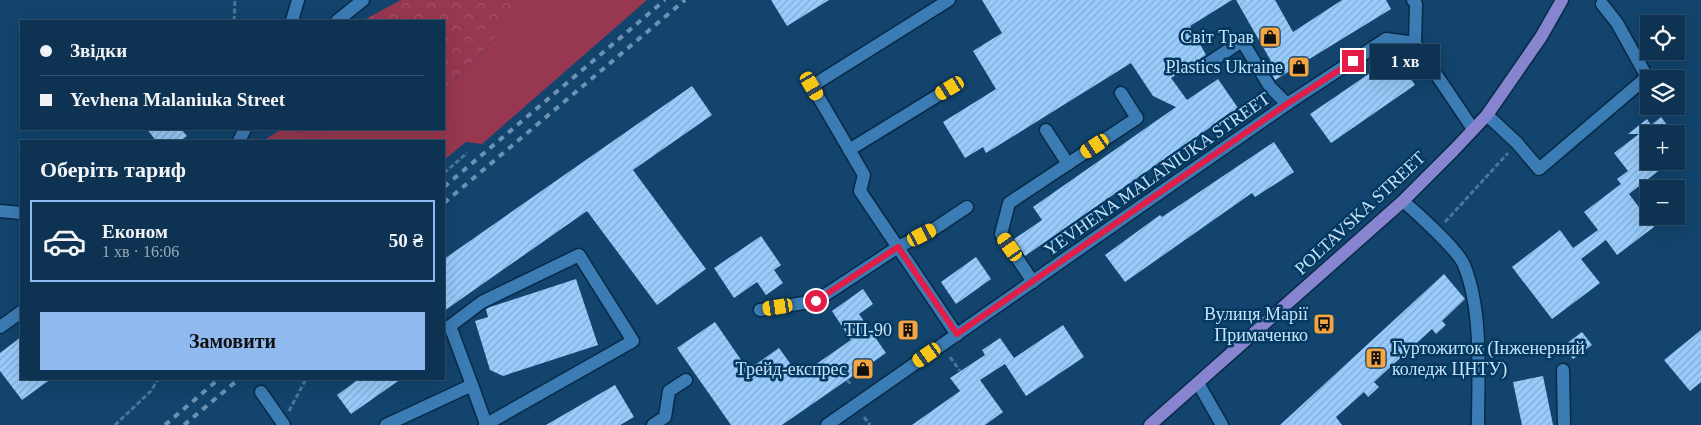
<!DOCTYPE html>
<html lang="uk">
<head>
<meta charset="utf-8">
<style>
  :root { --surface:#0e3352; --page:#173b59; --text:#f1f3f6; --muted:#9baab8; --line:#2e4e69; --accent:#90b9f0 }
  body { margin:0; font-family:Georgia,serif; background:var(--page); color:var(--text); height:100vh; display:flex; flex-direction:column; font-size:19px; white-space:nowrap }
  * { box-sizing:border-box; margin:0 }
  p { font-size:16px; color:var(--muted) }
  .icon { flex:none; width:28px; height:28px; fill:none; stroke:currentColor; stroke-width:2; stroke-linecap:round; stroke-linejoin:round }
  .map { position:relative; flex:1; overflow:hidden }
  .panel { position:absolute; left:20px; top:140px; width:425px; height:240px; display:flex; flex-direction:column; background:var(--surface); border-radius:0px; box-shadow:0 5px 20px #0002,0 0 0 1px var(--line) }
  .panel>* { flex:none }
  .banner { position:absolute; left:20px; top:20px; width:425px; height:110px; border-radius:0px; box-shadow:0 5px 20px #0002,0 0 0 1px var(--line); display:grid; align-content:center; height:110px; padding:0 20px; background:var(--surface) }
  .buttons { position:absolute; left:1640px; top:15px; display:grid; gap:10px }
  .buttons a { display:grid; place-items:center; width:45px; height:45px; border-radius:0px; background:var(--surface); box-shadow:0 5px 20px #0002,0 0 0 1px var(--line); font-size:25px }
  .end { position:absolute; width:22px; height:22px; margin:-11px; border:6px solid #e11d48; background:#fff; box-shadow:0 0 0 2px #fff }
  .from { border-radius:50% }
  .bubble { position:absolute; height:35px; border-radius:0px; background:var(--surface); box-shadow:0 5px 20px #0002,0 0 0 1px var(--line); font-size:16px; font-weight:700; line-height:35px; text-align:center }
  .car { position:absolute; width:15px; height:30px; margin:-15px -8px; border-radius:6px; box-shadow:0 0 4px 1px #0007; background:linear-gradient(#f5c518 24%,#345 0 40%,#f5c518 0 76%,#345 0 86%,#f5c518 0) }
  .banner b { display:flex; align-items:center; gap:18px; height:48px; font-size:19px }
  .banner b+b { border-top:1px solid var(--line) }
  .banner i { width:12px; height:12px; background:var(--text) }
  ul { padding:0; list-style:none }
  li { display:flex; align-items:center; gap:15px; height:82px; margin:0 10px 8px; padding:0 10px; border:2px solid transparent; border-radius:0px }
  li div { flex:1 }
  li b { display:block; font-size:19px }
  li em { font-style:normal; font-weight:700 }
  li.on { border-color:var(--accent) }
  li>.icon { width:45px; height:45px; stroke-width:1.5 }
  h2 { padding:0 20px; font-size:22px; line-height:60px }
  .action { display:flex; gap:10px; margin-top:auto; padding:10px 20px }
  .action a { flex:1; height:58px; border-radius:0px; background:var(--accent); color:#111; font-size:20px; font-weight:700; line-height:58px; text-align:center }
  .map>svg:first-child { display:block }
  .grass { fill:#973750 }
  .forest { fill:url(#forest-crowns) }
  .building { fill:url(#building-hatch) }
  .lines { fill:none; stroke-linecap:round; stroke-linejoin:round }
  .minor-casing { stroke:#072a46; stroke-width:15 }
  .major-casing { stroke:#072a46; stroke-width:15 }
  .path { stroke:#4b7699; stroke-width:3; stroke-dasharray:5 2.5; stroke-linecap:butt }
  .minor { stroke:#3c7cb4; stroke-width:12 }
  .major { stroke:#8785d0; stroke-width:12 }
  .rail { stroke:#6c92b3; stroke-width:4; stroke-dasharray:6 6; stroke-linecap:butt }
  .route { stroke:#e11d48; stroke-width:6 }
  .labels { text-anchor:middle; stroke-width:5; stroke-linejoin:round; paint-order:stroke }
  .poi-label { font-size:18px; fill:#c8e2fa; stroke:#033961; text-anchor:end }
  .street-label { font-size:18px; fill:#c8e2fa; stroke:#033961 }
</style>
</head>
<body>
<div class="map">
<svg width="1701" height="425" viewBox="0 0 1701 425">
  <defs>
    <pattern id="forest-crowns" width="20" height="18" patternUnits="userSpaceOnUse" patternTransform="scale(1.25)"><rect width="20" height="18" fill="#973750"/><path d="M2 6a3 3 0 1 1 6 0M12 15a3 3 0 1 1 6 0" fill="none" stroke="#a4546a"/></pattern>
    <pattern id="building-hatch" width="6" height="6" patternUnits="userSpaceOnUse" patternTransform="scale(1.25)"><rect width="6" height="6" fill="#99ccfc"/><path d="M-1 1l2-2M0 6l6-6M5 7l2-2" fill="none" stroke="#82aad0"/></pattern>
  </defs>
  <rect width="100%" height="100%" fill="#12446d"/>
  <path class="grass" d="M529,0H647L482,144L466,142L444,160V141H263C285,126 289,125 312,139L327,129H444V90L480,55L524,2Z"/>
  <g class="forest">
    <polygon points="401,0 529,0 524,3 480,55 444,90 444,21 362,21"/>
    <polygon points="295,129 327,129 312,139"/>
  </g>
  <g class="building">
    <polygon points="771,0 829,0 787,26"/>
    <polygon points="982,0 1232,0 1190,26 1206,55 1171,78 1187,100 1218,79 1238,108 1025,256 1014,239 1042,220 1033,207 1176,107 1153,96 1131,63 986,153 983,147 965,158 943,122 996,89 973,51 1002,33"/>
    <polygon points="1236,0 1275,0 1293,32 1342,0 1386,0 1391,9 1275,80 1266,64 1271,61"/>
    <polygon points="1395,56 1415,85 1331,143 1310,114"/>
    <polygon points="692,86 712,115 633,170 706,269 657,305 587,211 444,311 444,259"/>
    <polygon points="1661,117 1674,134 1649,134 1649,161 1671,161 1629,194 1654,227 1617,255 1606,240 1581,259 1600,283 1552,319 1512,267 1560,230 1573,248 1598,230 1584,212 1621,184 1617,179 1628,171 1614,153 1639,134 1628,134 1647,119 1651,125"/>
    <polygon points="147,129 181,129 187,136 180,141 156,141"/>
    <polygon points="1274,142 1294,172 1255,197 1252,193 1125,282 1105,255 1160,215 1162,217"/>
    <polygon points="761,236 781,265 774,270 783,283 766,295 757,282 734,298 714,268"/>
    <polygon points="976,257 991,279 956,304 941,282"/>
    <polygon points="1444,274 1465,299 1442,321 1446,325 1436,334 1432,329 1374,382 1379,387 1368,397 1364,392 1336,417 1342,425 1280,425"/>
    <polygon points="576,279 598,345 503,376 490,370 475,321 488,317 486,309 490,307"/>
    <polygon points="863,289 873,304 859,314 886,353 782,425 731,425 677,348 715,322 748,370 779,348 799,376 851,340 832,311"/>
    <polygon points="1063,325 1084,357 1026,396 1005,364 1008,362 980,380 1003,412 985,425 912,425 960,391 950,378 985,355 982,350 1000,338 1014,358"/>
    <polygon points="1701,330 1701,382 1690,391 1664,360"/>
    <polygon points="1582,332 1592,345 1573,359 1563,346"/>
    <polygon points="21,337 21,379 51,379 22,400 0,371 0,353"/>
    <polygon points="1543,376 1553,425 1522,425 1513,382"/>
    <polygon points="359,379 401,379 351,414 337,395"/>
    <polygon points="615,385 634,417 620,425 546,425"/>
  </g>
  <g class="lines">
    <g class="minor-casing">
      <g id="minor">
        <polyline points="949,0 812,86 864,175 860,191 957,335"/>
        <polyline points="1413,0 1416,4 1415,43"/>
        <polyline points="292,21 298,0"/>
        <polyline points="337,21 363,0"/>
        <polyline points="1201,68 1242,41 1270,87 1287,104"/>
        <polyline points="1487,115 1517,143 1539,169 1647,77 1617,23 1602,4"/>
        <polyline points="1046,130 1068,164"/>
        <polyline points="239,141 245,129"/>
        <polyline points="849,150 950,88"/>
        <path d="M1403,201C1417,213 1458,250 1464,265C1483,311 1478,375 1478,425"/>
        <polyline points="0,211 21,213"/>
        <polyline points="1033,282 1001,234 1009,203 1137,118 1121,93"/>
        <polyline points="760,310 816,301 898,247 934,229 967,207"/>
        <polyline points="0,327 21,312"/>
        <polyline points="1563,370 1564,425"/>
        <polyline points="1198,383 1222,425"/>
        <polyline points="472,385 450,326 482,302 579,255 633,341 485,425"/>
        <polyline points="261,392 284,425"/>
        <polyline points="386,425 472,385 486,424"/>
        <polyline points="653,425 665,417 669,391 686,380"/>
        <polyline points="827,425 1287,104 1386,39 1415,43 1473,129"/>
      </g>
    </g>
    <g class="major-casing">
      <polyline id="major" points="1150,425 1403,201 1453,151 1487,115 1541,37 1562,0"/>
    </g>
    <g class="path">
      <polyline points="234,21 235,0"/>
      <polyline points="444,173 467,153"/>
      <polyline points="1445,222 1508,153"/>
      <polyline points="950,357 960,371"/>
      <polyline points="847,380 851,385"/>
      <polyline points="289,411 306,379"/>
      <polyline points="864,417 870,425"/>
      <polyline points="115,425 151,391 158,379"/>
    </g>
    <use href="#minor" class="minor"/>
    <use href="#major" class="major"/>
    <g class="rail">
      <polyline points="444,187 665,0"/>
      <polyline points="444,203 685,0"/>
      <polyline points="165,425 219,379"/>
      <polyline points="184,425 239,379"/>
    </g>
  </g>
  <g class="lines">
    <polyline class="route" points="816,301 898,247 957,334 1287,104 1353,61"/>
  </g>
  <defs>
    <g id="shop-square" transform="scale(1.125)"><rect x="-9" y="-9" width="18" height="18" rx="4" fill="#f3a443" stroke="#033961"/><path d="M-5-2.5h2.3a2.7 3.5 0 0 1 5.4 0H5L5.5 6h-11ZM-1.5-2.5h3a1.5 2.3 0 0 0-3 0Z" fill="#111"/></g>
    <g id="bus-square" transform="scale(1.125)"><rect x="-9" y="-9" width="18" height="18" rx="4" fill="#f3a443" stroke="#033961"/><path d="M-5-6H5V4H4V6H2V4H-2V6H-4V4H-5ZM-3.5-4V0h7V-4ZM-3.5 1.2v1.5H-2V1.2ZM2 1.2v1.5H3.5V1.2Z" fill="#111"/></g>
    <g id="building-square" transform="scale(1.125)"><rect x="-9" y="-9" width="18" height="18" rx="4" fill="#f3a443" stroke="#033961"/><path d="M-4-6H4V6H1V3H-1V6H-4ZM-2.5-4.3h1.7v1.8h-1.7ZM.8-4.3h1.7v1.8H.8ZM-2.5-1h1.7V.8h-1.7ZM.8-1h1.7V.8H.8Z" fill="#111"/></g>
  </defs>
  <g fill-rule="evenodd">
    <use href="#shop-square" x="1270" y="37"/>
    <use href="#shop-square" x="1299" y="67"/>
    <use href="#bus-square" x="1324" y="324"/>
    <use href="#building-square" x="908" y="330"/>
    <use href="#building-square" x="1376" y="358"/>
    <use href="#shop-square" x="863" y="369"/>
  </g>
  <g class="labels">
    <g class="poi-label">
      <text x="1254" y="43">Світ Трав</text>
      <text x="1283" y="73">Plastics Ukraine</text>
      <text x="1308" y="320">Вулиця Марії<tspan x="1308" dy="21">Примаченко</tspan></text>
      <text x="892" y="336">ТП-90</text>
      <text x="1392" y="354" text-anchor="start">Гуртожиток (Інженерний<tspan x="1392" dy="21">коледж ЦНТУ)</tspan></text>
      <text x="847" y="375">Трейд-експрес</text>
    </g>
    <g class="street-label">
      <text transform="translate(1157 174) rotate(-35)" y="6">YEVHENA MALANIUKA STREET</text>
      <text transform="translate(1360 213) rotate(-43)" y="6">POLTAVSKA STREET</text>
    </g>
  </g>
</svg>
<div class="buttons">
<a><svg class="icon" aria-label="locate" viewBox="0 0 24 24"><circle cx="12" cy="12" r="6"/><path d="M12 2v4M12 18v4M2 12h4M18 12h4"/></svg></a>
<a><svg class="icon" aria-label="layers" viewBox="0 0 24 24"><path d="M12 4l9 5-9 5-9-5zM3 14l9 5 9-5"/></svg></a>
<a>+</a>
<a>−</a>
</div>
<i class="end from" style="left:816px;top:301px"></i>
<i class="end" style="left:1353px;top:61px"></i>
<div class="bubble" style="left:1370px;top:44px;width:70px">1 хв</div>
<i class="car" style="left:812px;top:86px;rotate:150deg"></i>
<i class="car" style="left:950px;top:88px;rotate:239deg"></i>
<i class="car" style="left:1095px;top:146px;rotate:236deg"></i>
<i class="car" style="left:922px;top:235px;rotate:63deg"></i>
<i class="car" style="left:1010px;top:247px;rotate:325deg"></i>
<i class="car" style="left:778px;top:307px;rotate:261deg"></i>
<i class="car" style="left:927px;top:355px;rotate:235deg"></i>
<div class="banner">
<b><i class="from"></i>Звідки</b>
<b><i></i>Yevhena Malaniuka Street</b>
</div>
<section class="panel">
<h2>Оберіть тариф</h2>
<ul>
<li class="on"><svg class="icon" aria-label="car" viewBox="0 0 24 24"><path d="M5 17H2v-5l4-1 3-4h7l3 4 3 1v5h-3M9 17h6M6 11h13"/><circle cx="7" cy="17" r="2"/><circle cx="17" cy="17" r="2"/></svg><div><b>Економ</b><p>1 хв · 16:06</p></div><em>50 ₴</em></li>
</ul>
<div class="action"><a>Замовити</a></div>
</section>
</div>
</body>
</html>
